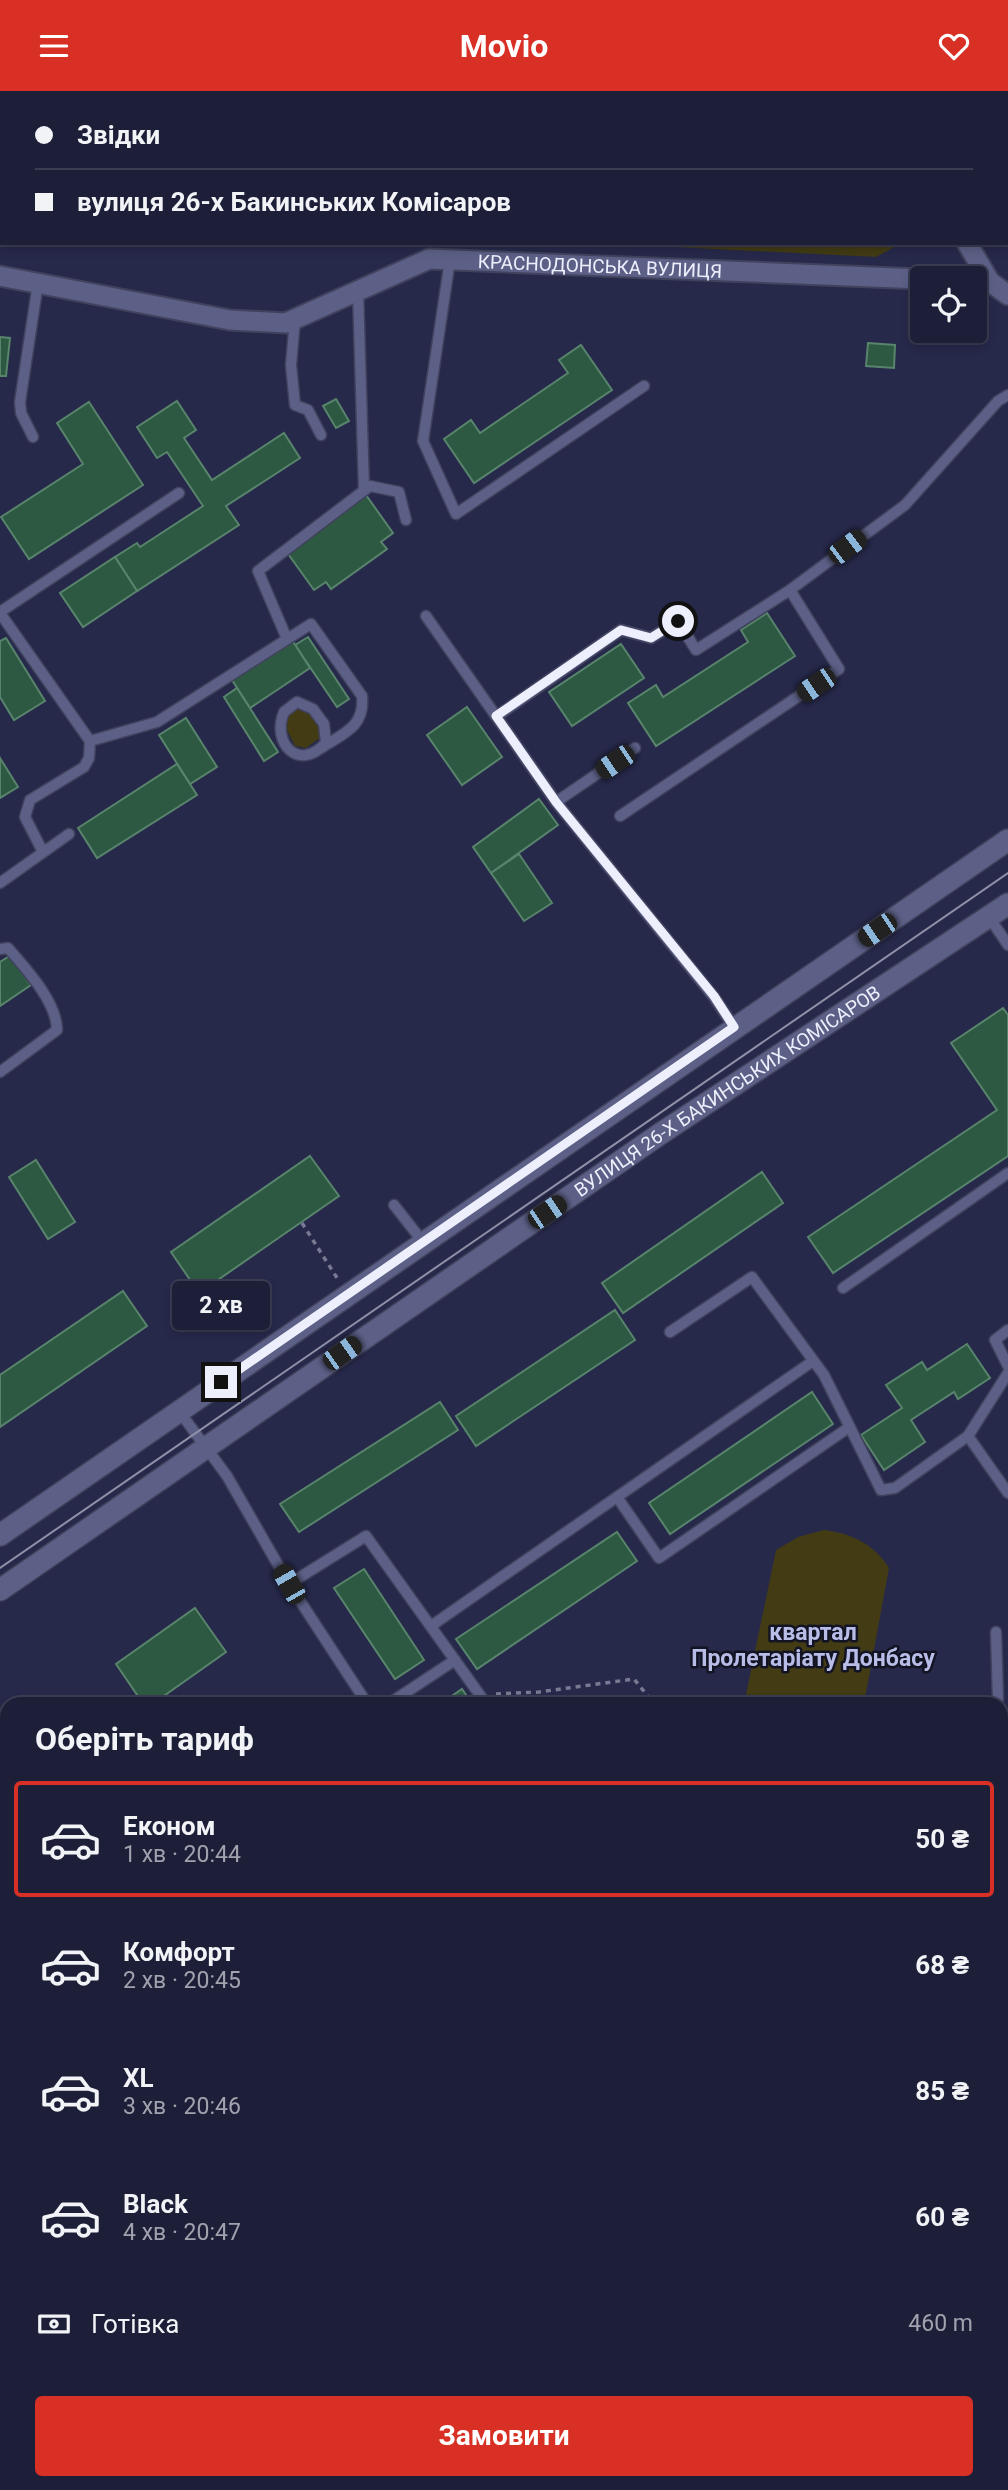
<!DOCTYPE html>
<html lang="uk">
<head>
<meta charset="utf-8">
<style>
  :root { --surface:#1d1f38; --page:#252740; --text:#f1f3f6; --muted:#a0a2ae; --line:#3b3d53; --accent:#d93025 }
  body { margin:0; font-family:Roboto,sans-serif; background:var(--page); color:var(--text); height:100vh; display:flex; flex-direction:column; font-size:26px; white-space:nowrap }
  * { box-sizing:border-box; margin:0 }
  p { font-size:23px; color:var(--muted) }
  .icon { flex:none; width:38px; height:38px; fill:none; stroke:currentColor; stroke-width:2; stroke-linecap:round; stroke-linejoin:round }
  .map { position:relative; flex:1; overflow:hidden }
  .details { position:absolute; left:0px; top:1606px; width:1008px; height:793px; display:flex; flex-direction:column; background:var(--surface); border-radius:21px 21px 0 0; box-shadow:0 4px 10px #0003,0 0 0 2px var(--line) }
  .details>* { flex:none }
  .banner { position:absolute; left:0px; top:0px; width:1008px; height:154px; box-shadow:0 4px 10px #0003,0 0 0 2px var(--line); display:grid; align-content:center; height:154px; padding:0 35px; background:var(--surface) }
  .fabs { position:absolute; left:910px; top:175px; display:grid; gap:14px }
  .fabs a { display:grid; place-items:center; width:77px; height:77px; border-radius:7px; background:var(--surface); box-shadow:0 4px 10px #0003,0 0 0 2px var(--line); font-size:35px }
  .end { position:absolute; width:32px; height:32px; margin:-16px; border:9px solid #edeffc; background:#111; box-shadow:0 0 0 4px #111 }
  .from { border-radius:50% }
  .bubble { position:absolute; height:49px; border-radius:7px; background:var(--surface); box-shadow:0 4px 10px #0003,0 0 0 2px var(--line); font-size:23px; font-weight:700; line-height:49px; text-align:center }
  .car { position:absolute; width:21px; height:42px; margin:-21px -10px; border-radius:9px; box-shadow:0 0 5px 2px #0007; background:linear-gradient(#222 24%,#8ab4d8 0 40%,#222 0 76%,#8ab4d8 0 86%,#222 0) }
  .banner b { display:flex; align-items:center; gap:24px; height:66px; font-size:26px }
  .banner b+b { border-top:2px solid var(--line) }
  .banner i { width:18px; height:18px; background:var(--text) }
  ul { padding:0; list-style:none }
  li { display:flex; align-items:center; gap:21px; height:116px; margin:0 14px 10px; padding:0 21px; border:4px solid transparent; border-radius:7px }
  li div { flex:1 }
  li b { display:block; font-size:26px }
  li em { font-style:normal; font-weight:700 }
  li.on { border-color:var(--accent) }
  li>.icon { width:63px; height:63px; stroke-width:1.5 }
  h2 { padding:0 35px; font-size:32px; line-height:84px }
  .pay { display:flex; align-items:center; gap:18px; height:77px; padding:0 35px; font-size:26px }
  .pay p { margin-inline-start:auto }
  .cta { display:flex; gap:14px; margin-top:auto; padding:14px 35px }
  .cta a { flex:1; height:80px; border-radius:7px; background:var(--accent); color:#fff; font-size:28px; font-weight:700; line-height:80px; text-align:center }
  header { display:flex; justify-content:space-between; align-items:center; height:91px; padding:0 35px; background:var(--accent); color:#fff; font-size:32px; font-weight:700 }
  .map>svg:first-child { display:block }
  .green { fill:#423b14 }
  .building { fill:#2d5842; stroke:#58846c; stroke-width:2 }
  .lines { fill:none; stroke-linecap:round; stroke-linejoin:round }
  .lane-casing { stroke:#41425d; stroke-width:13 }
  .street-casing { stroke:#41425d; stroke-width:23 }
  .secondary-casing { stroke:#41425d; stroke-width:24 }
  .primary-casing { stroke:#41425d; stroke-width:24 }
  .path { stroke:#787a93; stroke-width:3.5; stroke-dasharray:5 5; stroke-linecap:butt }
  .lane { stroke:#5c6086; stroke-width:10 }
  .street { stroke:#5c6086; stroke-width:19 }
  .secondary { stroke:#5c6086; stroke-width:21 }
  .primary { stroke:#529dc0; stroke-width:21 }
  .tram { stroke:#8f91a8; stroke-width:2 }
  .route { stroke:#edeffc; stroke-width:9 }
  .labels { text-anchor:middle; stroke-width:5; stroke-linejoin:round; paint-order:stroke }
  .street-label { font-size:19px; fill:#edeffc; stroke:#131423 }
  .quarter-label { font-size:23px; font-weight:bold; fill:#b8bde8; stroke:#131423 }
</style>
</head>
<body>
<header><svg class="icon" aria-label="menu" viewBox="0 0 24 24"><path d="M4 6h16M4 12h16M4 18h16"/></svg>Movio<svg class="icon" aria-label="heart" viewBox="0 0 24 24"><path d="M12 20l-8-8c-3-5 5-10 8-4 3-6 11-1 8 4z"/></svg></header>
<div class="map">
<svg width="1008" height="2399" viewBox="0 0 1008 2399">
  <rect width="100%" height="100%" fill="#27294b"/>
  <g class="green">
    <polygon points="0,0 868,0 869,2 2,2 2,145"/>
    <polygon points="596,152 902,152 876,166"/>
    <path d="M301,617C315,622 321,634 320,647L306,657L295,655L285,635L290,621Z"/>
    <path d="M824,1439C852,1443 873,1452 889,1477L864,1613H744L776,1459L798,1446Z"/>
  </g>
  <g class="building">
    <polygon points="0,246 10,247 6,285 0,285"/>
    <polygon points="868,252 895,254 894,277 866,275"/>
    <polygon points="581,254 612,299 474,392 444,348 471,329 480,342 568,282 559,269"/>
    <polygon points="336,308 349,330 336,337 323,315"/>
    <polygon points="177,310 196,339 184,347 212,389 284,342 300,367 226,415 239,434 137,500 115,466 137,452 140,456 203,415 167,361 157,367 137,336"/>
    <polygon points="89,311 143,394 29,468 1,426 83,373 57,332"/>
    <polygon points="366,404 393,442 381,451 387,458 331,498 326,491 314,499 286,460"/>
    <polygon points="115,466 137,500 83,536 60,502"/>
    <polygon points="767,522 795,565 656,655 628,612 656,594 663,606 748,551 741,539"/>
    <polygon points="308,546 349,608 337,616 295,554"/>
    <polygon points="6,547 45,610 14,629 0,606 0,550"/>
    <polygon points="292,549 310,577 250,617 232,589"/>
    <polygon points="621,553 644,587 572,635 549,601"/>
    <polygon points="237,597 278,661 264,670 224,606"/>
    <polygon points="467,616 502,666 462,694 427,644"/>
    <polygon points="186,627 217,676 190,693 159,644"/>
    <polygon points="0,667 18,696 0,707"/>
    <polygon points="177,673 197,704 97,767 78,737"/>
    <polygon points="539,708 558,734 491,782 473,756"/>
    <polygon points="519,763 552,812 524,830 491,782"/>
    <polygon points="11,864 31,894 0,915 0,871"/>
    <polygon points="1003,917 1008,924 1008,1065 833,1182 808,1146 997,1019 951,952"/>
    <polygon points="310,1065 339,1105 199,1202 171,1161"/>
    <polygon points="36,1069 75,1131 48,1148 9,1086"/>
    <polygon points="762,1081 783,1112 623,1222 602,1192"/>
    <polygon points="123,1200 147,1235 0,1336 0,1284"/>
    <polygon points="615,1219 635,1249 476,1355 456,1325"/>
    <polygon points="967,1253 990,1287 958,1308 954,1301 911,1329 925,1351 884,1379 861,1344 902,1317 886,1294 922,1271 927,1279"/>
    <polygon points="812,1301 833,1333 670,1443 649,1412"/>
    <polygon points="440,1311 458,1339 299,1441 280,1413"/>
    <polygon points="617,1441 637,1470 477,1578 456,1548"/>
    <polygon points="364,1478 424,1569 395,1588 334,1497"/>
    <polygon points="195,1517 226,1561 151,1614 144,1614 116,1573"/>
    <polygon points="462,1598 473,1614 439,1614"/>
    <polygon points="1008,1641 1008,1703 1001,1713 1001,1651"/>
    <polygon points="1008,2348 1008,2397 965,2399 960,2392 1001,2392 1001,2354"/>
    <polygon points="200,2392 236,2392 240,2399 204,2399"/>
    <polygon points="248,2392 296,2392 300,2399 250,2399"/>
    <polygon points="414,2392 468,2392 461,2399 407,2399"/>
  </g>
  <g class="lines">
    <g class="lane-casing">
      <g id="lane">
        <polyline points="450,169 423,350 456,423 644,295"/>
        <polyline points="358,200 364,399"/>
        <polyline points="295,228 291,274 295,314 308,319 321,344"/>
        <polyline points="33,346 21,322 20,311 38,192"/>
        <polyline points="0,521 179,402"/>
        <polyline points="0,522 90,650 89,667 84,676 30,709 25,726 43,761"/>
        <polyline points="426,525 556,711 714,906 734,936"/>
        <polyline points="287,548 258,480 370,395 399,401 406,429"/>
        <path d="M297,611L313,618L324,633L326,652C298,682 271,651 284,621Z"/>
        <polyline points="497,625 621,539 651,547 678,530 696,559 790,499 905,414 998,310 1008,304"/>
        <path d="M90,650L157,631L311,533L362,605C365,636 344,642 321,657"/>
        <polyline points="556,711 635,657"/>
        <polyline points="620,725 839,578 790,499"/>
        <polyline points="0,792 69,743"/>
        <polyline points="989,826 1008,854"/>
        <path d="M0,858L8,857C26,878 57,911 57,939L0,981"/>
        <polyline points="394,1114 423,1151"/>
        <polyline points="843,1197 1008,1082"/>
        <polyline points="1008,1239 995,1249 1008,1275"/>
        <polyline points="670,1241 752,1186 824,1284 881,1399 895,1397 968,1345"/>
        <polyline points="1008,1282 968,1345 1008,1402"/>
        <polyline points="179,1320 227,1385 289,1493 366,1445 487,1614"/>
        <polyline points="617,1406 659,1467 848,1337"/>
        <polyline points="289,1493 368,1614"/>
        <polyline points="431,1535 813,1270"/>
        <polyline points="387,1614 455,1569"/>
        <polyline points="994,1614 998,1608 996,1541"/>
        <polyline points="330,2392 335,2399"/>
        <polyline points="365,2399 372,2392"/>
        <polyline points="478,2399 485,2392"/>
      </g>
    </g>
    <g class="street-casing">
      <g id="street">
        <polyline points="900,0 901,2"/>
        <polyline points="967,152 990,191"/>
        <path id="s1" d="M0,185L230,229L286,232L429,168L922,188"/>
        <polyline points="979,191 990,191 1008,204"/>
        <polyline points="902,2392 912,2399"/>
      </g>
    </g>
    <g class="secondary-casing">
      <g id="secondary">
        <polyline points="0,1444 1008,749"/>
        <path id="s2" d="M0,1499L660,1043L1008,813"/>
      </g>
    </g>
    <g class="primary-casing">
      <g id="primary">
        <polyline points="0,2166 7,2177"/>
        <polyline points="0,2234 7,2244"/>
        <polyline points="103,2392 107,2399"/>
        <polyline points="148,2392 153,2399"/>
      </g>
    </g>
    <g class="path">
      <polyline points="302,1132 339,1190"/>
      <polyline points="496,1603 539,1601 634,1588 655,1614"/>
      <polyline points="0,2311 7,2321"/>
      <polyline points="63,2392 68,2399"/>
      <polyline points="690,2392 693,2399"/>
      <polyline points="530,2399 533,2392"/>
    </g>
    <use href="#lane" class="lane"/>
    <use href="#street" class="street"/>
    <use href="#secondary" class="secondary"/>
    <use href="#primary" class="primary"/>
    <polyline class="tram" points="0,1477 1008,782"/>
  </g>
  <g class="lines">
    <polyline class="route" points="221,1291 734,936 714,905 556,711 496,625 621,539 651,547 678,530"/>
  </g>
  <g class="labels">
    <g class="street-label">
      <text dy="7" stroke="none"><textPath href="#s1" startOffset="618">КРАСНОДОНСЬКА ВУЛИЦЯ</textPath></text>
      <text dy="7" stroke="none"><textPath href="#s2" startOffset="882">ВУЛИЦЯ 26-Х БАКИНСЬКИХ КОМІСАРОВ</textPath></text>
    </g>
    <g class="quarter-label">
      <text x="813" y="1549">квартал<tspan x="813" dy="26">Пролетаріату Донбасу</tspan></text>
    </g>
  </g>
</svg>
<div class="fabs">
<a><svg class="icon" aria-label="locate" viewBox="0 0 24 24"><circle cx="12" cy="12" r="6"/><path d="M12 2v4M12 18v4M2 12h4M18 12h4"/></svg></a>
</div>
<i class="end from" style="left:678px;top:530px"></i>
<i class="end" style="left:221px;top:1291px"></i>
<div class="bubble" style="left:172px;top:1190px;width:98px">2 хв</div>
<i class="car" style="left:847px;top:456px;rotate:53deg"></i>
<i class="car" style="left:816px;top:594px;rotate:236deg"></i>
<i class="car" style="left:615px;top:671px;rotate:236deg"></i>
<i class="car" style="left:877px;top:839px;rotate:236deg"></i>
<i class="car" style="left:547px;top:1121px;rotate:56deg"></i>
<i class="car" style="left:342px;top:1262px;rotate:55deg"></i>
<i class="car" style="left:289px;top:1493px;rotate:330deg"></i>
<div class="banner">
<b><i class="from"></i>Звідки</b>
<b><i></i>вулиця 26-х Бакинських Комісаров</b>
</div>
<section class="details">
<h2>Оберіть тариф</h2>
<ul>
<li class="on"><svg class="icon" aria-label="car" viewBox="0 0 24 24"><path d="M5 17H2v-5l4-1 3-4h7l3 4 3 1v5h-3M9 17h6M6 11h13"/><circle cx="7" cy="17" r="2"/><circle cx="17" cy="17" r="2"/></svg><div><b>Економ</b><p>1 хв · 20:44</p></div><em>50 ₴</em></li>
<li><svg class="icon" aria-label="car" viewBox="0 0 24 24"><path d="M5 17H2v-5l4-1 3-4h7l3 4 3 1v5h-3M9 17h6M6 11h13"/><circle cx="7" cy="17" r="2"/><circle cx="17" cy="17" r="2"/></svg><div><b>Комфорт</b><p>2 хв · 20:45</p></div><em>68 ₴</em></li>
<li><svg class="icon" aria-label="car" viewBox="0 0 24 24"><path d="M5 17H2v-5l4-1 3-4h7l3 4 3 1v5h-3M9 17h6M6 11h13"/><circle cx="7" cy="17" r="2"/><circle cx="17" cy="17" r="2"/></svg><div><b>XL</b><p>3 хв · 20:46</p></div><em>85 ₴</em></li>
<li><svg class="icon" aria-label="car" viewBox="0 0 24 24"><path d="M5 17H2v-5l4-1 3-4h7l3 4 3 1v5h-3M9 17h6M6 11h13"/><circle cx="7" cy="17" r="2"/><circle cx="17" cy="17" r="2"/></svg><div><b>Black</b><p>4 хв · 20:47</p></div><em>60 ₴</em></li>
</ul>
<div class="pay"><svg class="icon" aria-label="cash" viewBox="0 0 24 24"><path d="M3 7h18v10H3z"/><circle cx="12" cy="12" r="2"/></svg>Готівка<p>460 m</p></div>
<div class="cta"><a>Замовити</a></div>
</section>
</div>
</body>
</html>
